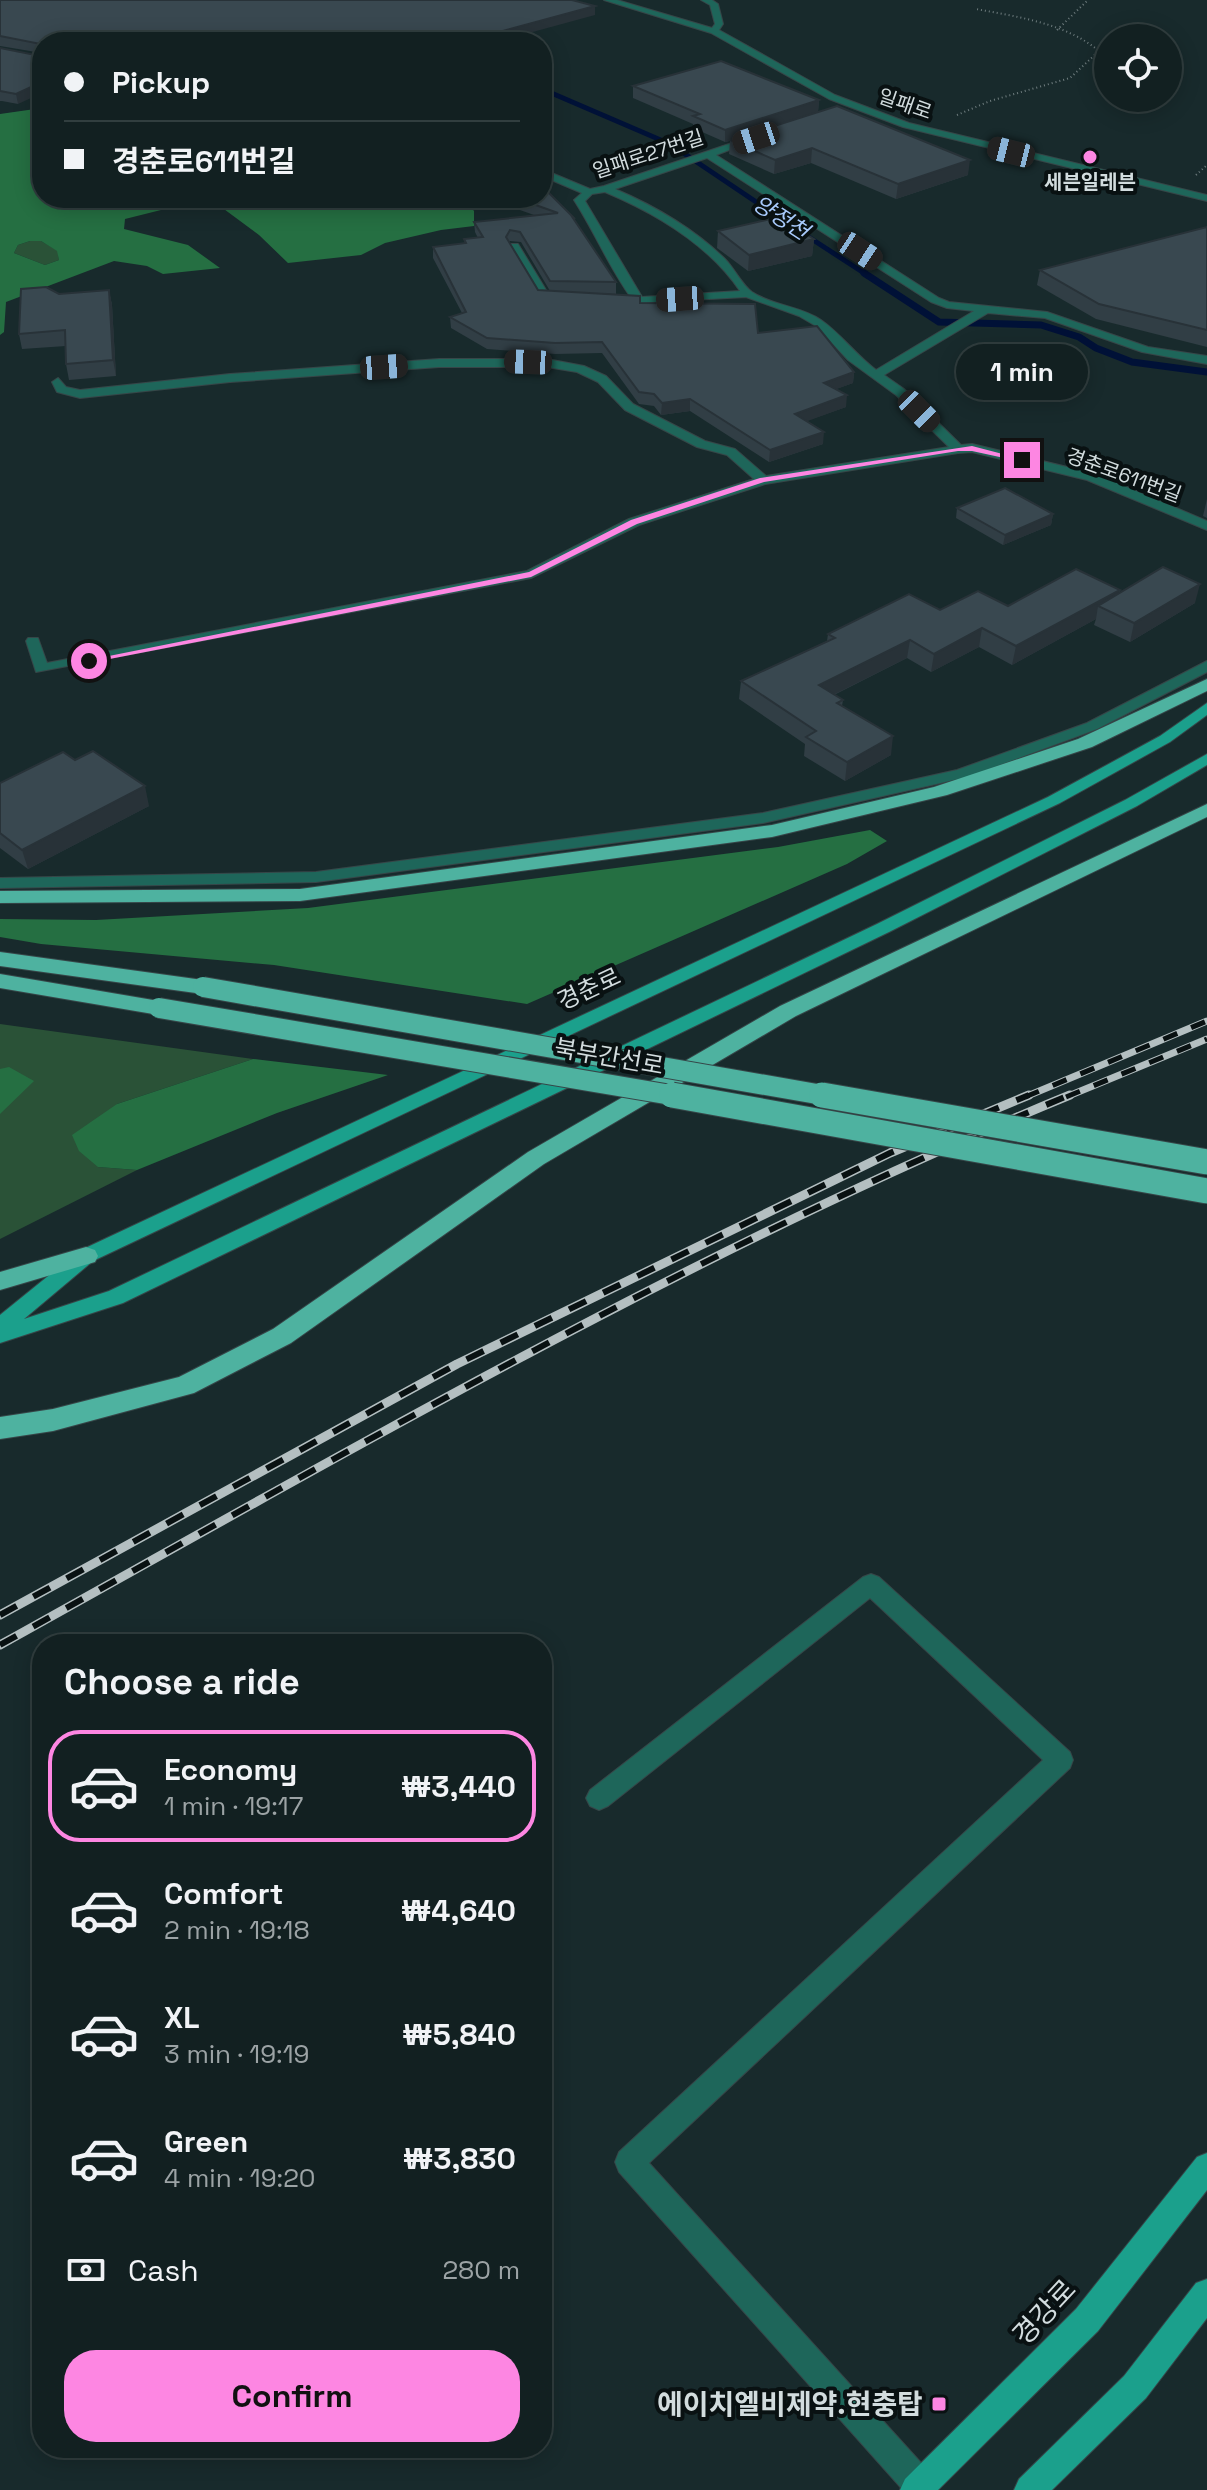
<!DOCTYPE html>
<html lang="en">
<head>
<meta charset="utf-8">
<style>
  :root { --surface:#122021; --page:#1f2d2e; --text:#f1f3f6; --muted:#9ca3a5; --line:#313e3f; --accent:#fd86e2 }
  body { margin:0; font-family:"Space Grotesk","Noto Sans KR",sans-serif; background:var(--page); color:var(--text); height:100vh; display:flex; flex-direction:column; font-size:30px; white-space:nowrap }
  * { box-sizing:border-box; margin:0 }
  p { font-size:26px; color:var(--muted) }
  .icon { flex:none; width:44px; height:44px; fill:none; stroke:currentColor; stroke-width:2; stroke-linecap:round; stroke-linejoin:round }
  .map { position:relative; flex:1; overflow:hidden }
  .details { position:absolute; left:32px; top:1634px; width:520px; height:824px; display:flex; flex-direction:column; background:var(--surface); border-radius:32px; box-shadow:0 4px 20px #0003,0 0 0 2px var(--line) }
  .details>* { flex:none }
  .hud { position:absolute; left:32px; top:32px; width:520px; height:176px; border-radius:32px; box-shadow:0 4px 20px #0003,0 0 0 2px var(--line); display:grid; align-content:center; height:176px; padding:0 32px; background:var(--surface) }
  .buttons { position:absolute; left:1094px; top:24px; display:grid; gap:16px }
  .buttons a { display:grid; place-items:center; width:88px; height:88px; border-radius:50%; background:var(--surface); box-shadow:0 4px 20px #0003,0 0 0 2px var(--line); font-size:40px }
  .end { position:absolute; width:36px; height:36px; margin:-18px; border:10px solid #fd86e2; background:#111; box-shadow:0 0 0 4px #111 }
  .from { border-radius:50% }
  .bubble { position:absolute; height:56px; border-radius:28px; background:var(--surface); box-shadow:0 4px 20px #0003,0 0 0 2px var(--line); font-size:26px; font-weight:800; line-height:56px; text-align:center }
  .car { position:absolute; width:24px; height:48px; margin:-24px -12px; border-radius:10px; box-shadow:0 0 6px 2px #0007; background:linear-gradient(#222 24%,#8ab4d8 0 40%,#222 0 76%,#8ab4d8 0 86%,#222 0) }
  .hud b { display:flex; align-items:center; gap:28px; height:76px; font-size:30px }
  .hud b+b { border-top:2px solid var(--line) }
  .hud i { width:20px; height:20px; background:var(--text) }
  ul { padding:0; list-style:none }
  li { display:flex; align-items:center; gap:24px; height:112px; margin:0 16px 12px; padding:0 16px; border:4px solid transparent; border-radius:32px }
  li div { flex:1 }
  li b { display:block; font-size:30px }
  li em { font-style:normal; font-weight:800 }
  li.on { border-color:var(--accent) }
  li>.icon { width:72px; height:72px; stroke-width:1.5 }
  h2 { padding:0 32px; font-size:36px; line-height:96px }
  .pay { display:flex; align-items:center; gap:20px; height:88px; padding:0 32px; font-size:30px }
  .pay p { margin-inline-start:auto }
  .action { display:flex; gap:16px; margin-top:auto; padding:16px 32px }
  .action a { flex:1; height:92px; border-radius:32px; background:var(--accent); color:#111; font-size:32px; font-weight:800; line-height:92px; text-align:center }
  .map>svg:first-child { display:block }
  .green { fill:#2a5237 }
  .forest { fill:#256f42; fill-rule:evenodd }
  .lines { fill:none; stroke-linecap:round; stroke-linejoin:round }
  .stream-far1 { stroke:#001137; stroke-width:5 }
  .stream { stroke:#001137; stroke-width:7 }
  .minor-casing { stroke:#364648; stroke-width:2 }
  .major-casing { stroke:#364648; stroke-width:2 }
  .highway-casing { stroke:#364648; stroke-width:2 }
  .path { stroke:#6f7d7f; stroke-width:2; stroke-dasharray:1 3; stroke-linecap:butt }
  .minor { fill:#1e665a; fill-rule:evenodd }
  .major { fill:#1ba08c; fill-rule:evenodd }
  .highway { fill:#4eb2a0; fill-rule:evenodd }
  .rail-far1-casing { stroke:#b4bfc1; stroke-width:7 }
  .rail-casing { stroke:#b4bfc1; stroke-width:9 }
  .rail-far1 { stroke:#091112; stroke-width:5; stroke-dasharray:15; stroke-linecap:butt }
  .rail { stroke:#091112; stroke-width:6; stroke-dasharray:19; stroke-linecap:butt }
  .highway-bridge-far1-casing { stroke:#364648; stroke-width:22; stroke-linecap:butt }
  .highway-bridge-casing { stroke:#364648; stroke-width:27; stroke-linecap:butt }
  .highway-bridge-far1 { stroke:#4eb2a0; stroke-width:20 }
  .highway-bridge { stroke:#4eb2a0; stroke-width:25 }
  .wall { fill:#313e45; fill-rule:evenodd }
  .shaded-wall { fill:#283238 }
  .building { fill:#394850; stroke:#283238; stroke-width:2 }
  .route { fill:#fd86e2 }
  .poi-dot { fill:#fd86e2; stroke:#091112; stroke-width:3 }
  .labels { text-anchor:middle; stroke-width:8; stroke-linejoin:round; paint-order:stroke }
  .far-street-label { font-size:20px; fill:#d2dcde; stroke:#091112 }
  .far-poi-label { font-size:20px; font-weight:bold; fill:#d2dcde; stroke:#091112 }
  .far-water-label { font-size:22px; font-style:italic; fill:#a8cafc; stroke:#091112 }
  .street-label { font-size:24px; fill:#d2dcde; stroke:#091112 }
  .near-street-label { font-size:28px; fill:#d2dcde; stroke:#091112 }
  .near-poi-label { font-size:28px; font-weight:bold; fill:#d2dcde; stroke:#091112; text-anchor:end }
</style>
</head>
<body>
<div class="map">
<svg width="1207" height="2490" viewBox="0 0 1207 2490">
  <rect width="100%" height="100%" fill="#182a2c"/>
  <g class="green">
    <polygon points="30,241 41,241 58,251 59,260 45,265 14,253 18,245"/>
    <polygon points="0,1024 253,1059 117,1104 98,1167 137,1170 0,1239"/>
  </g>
  <g class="forest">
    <path d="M42,108V198H463L474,211V226L441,230L385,243L361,255L288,263L259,235L209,198L125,219L124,229L188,245L220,268L163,274L147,266L114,261L6,302L4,332L0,335V114ZM30,241H41L57,251L59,260L45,265L14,253L18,245Z"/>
    <polygon points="870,830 887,841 847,864 527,1004 274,965 41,944 0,937 0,919 96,920 308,908 778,847"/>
    <polygon points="253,1059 388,1075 277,1113 137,1170 98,1167 79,1151 72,1135 117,1104"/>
    <polygon points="9,1067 34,1081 0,1114 0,1069"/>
  </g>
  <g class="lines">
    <g class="stream-far1">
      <polyline points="542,89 670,144 789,224"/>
      <polyline points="804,234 867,275"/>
    </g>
    <polyline class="stream" points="864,273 939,322 1041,325 1079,337 1096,348 1132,362 1207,372"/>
    <g class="minor-casing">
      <g id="minor">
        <polygon points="604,0 617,0 712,28 715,24 710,5 701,0 712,0 718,4 723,24 719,30 835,95 909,123 1207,195 1207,201 903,127 829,99 711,33"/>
        <path d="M750,137L758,139L716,155L939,298L949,302L1047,312L1148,347L1207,356V364L1142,352L1045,318L988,313L884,375L904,389L961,445L972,444L1096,474L1207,521V530L1087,480L972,452L958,453L765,484L639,525L531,578L36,672L26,641L28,638H38L47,663L527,571L629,519L754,479L727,455L697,447L625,410L598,382L577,372L547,367H439L230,382L80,398L57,392L52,382L58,378L66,387L80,390L230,374L439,359H547L584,366L606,376L633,404L705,441L735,449L766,476L949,447L896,395L848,360L816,326L799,316L746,297L635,303C611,272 596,234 574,200L582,193L542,176V169L590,189L604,186ZM707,158L931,302L947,308L974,311L876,370C856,355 841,334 821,320C801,306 773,306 752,292C742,285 734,268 725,259C694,229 655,206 615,189ZM605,192C655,213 709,245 740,291L642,297L585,201L592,194Z"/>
        <polygon points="510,244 518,244 549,295 568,297 568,301 541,300 509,246"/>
        <polygon points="1207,661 1207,672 1097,729 967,777 763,823 316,882 0,888 0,878 316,872 763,813 957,770 1087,723"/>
        <polygon points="871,1574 879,1577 1070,1752 1073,1760 1070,1768 649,2163 932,2475 935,2490 903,2490 619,2172 615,2162 619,2152 1043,1760 870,1598 608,1806 599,1810 590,1806 586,1798 590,1790 863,1577"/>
      </g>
    </g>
    <g class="major-casing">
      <g id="major">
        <polygon points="1207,703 1207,715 1170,742 1060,803 93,1261 24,1319 109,1291 877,924 1125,800 1207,754 1207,765 1137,806 889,932 123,1303 0,1343 0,1315 79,1251 1048,797 1160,736"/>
        <polygon points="1207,2153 1207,2190 1098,2331 938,2490 900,2490 905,2479 1076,2309 1197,2157"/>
        <polygon points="1207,2279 1207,2318 1146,2398 1052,2490 1014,2490 1019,2479 1124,2376 1196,2283"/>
      </g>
    </g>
    <g class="highway-casing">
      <g id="highway">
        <polygon points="1207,679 1207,691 1092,747 947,795 772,837 300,901 0,903 0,891 300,889 772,825 934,787 1078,739"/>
        <polygon points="1207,804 1207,817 796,1016 544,1164 291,1343 194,1393 53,1431 0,1439 0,1417 53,1409 179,1377 273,1329 528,1152 780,1006"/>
        <polygon points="0,952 203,980 210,982 214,987 210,992 203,994 0,966"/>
        <polygon points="0,974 159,1001 167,1003 170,1008 167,1013 159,1015 0,988"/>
        <polygon points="86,1247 95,1250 98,1256 95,1262 0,1290 0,1272"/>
      </g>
    </g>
    <g class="path">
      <polyline points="1057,30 1088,0"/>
      <path d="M957,115L990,101L1070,78L1099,51C1065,23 1018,17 976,9"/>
      <polyline points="1196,175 1207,165"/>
    </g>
    <use href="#minor" class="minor"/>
    <use href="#major" class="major"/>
    <use href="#highway" class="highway"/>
    <g class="rail-far1-casing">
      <g id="rail-far1">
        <polyline points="1025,1097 1207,1021"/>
        <polyline points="1066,1097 1207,1039"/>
      </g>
    </g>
    <g class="rail-casing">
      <g id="rail">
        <polyline points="0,1615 457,1364 890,1153 1029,1095"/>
        <path d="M0,1645C349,1451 701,1246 1070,1095"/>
      </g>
    </g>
    <use href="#rail-far1" class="rail-far1"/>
    <use href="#rail" class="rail"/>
    <g class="highway-bridge-far1-casing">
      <g id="highway-bridge-far1">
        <polyline points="203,987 834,1097"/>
        <polyline points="159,1008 683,1097"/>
      </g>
    </g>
    <g class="highway-bridge-casing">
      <g id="highway-bridge">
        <polyline points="672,1095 1207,1191"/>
        <polyline points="822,1095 1207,1162"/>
      </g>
    </g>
    <use href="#highway-bridge-far1" class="highway-bridge-far1"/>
    <use href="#highway-bridge" class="highway-bridge"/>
  </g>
  <g class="wall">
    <polygon points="0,0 595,6 595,15 42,42 42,53 0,46"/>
    <polygon points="0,48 40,56 18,104 2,101 0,101"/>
    <polygon points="633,86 819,100 818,112 968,175 896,199 811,163 774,174 729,154 730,141 725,142 693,128 693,124 633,98"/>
    <path d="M486,198H542L575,219V222L616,282V294L589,293L640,303L758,333L854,372L853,383L836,389L846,407L806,421L823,444L769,462L690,411L661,415L654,406L639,404L602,353L555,354L487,349L451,328L450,317L462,313L433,258V247L465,243L464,239L478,238L475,232L474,222L534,215ZM510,241L521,242L550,291L538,290L509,242Z"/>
    <polygon points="1207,227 1207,347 1096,319 1037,285 1040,270"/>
    <polygon points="718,231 814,239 812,256 748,271 717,248"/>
    <polygon points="109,290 112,305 116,376 69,380 66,364 66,346 22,349 19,334 59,294"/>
    <polygon points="1207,499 1207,518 1203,516"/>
    <polygon points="957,508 1053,514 1051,525 1003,545 956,518"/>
    <polygon points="1120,590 1120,593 1195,603 1130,642 1094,625 1096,619 1012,665 979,647 931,672 907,658 834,695 843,700 842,706 891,755 845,781 804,756 805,744 739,699 741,681 827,641 828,634 940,610 1008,606"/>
    <polygon points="0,783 149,806 28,869 0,848"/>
  </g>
  <g class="shaded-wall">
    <polygon points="595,6 595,15 496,42 462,42"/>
    <polygon points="42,82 42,93 18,104 16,94"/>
    <polygon points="819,100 818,112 725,142 725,130"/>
    <polygon points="812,148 811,163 774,174 775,160"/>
    <polygon points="970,160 968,175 896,199 898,184"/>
    <polygon points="814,239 812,256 748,271 749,255"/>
    <polygon points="109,290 112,305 116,376 113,360"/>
    <polygon points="854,372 853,383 823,394 824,383"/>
    <polygon points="847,395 846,407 794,426 795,414"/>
    <polygon points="690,399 690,411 661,415 662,403"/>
    <polygon points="824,432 823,444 769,462 770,450"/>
    <polygon points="1053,514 1051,525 1003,545 1005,535"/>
    <polygon points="1200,584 1195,603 1130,642 1134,623"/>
    <polygon points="1120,590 1116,608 1098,606 1096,619 1012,665 1016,646"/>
    <polygon points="982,628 979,647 931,672 934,654"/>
    <polygon points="910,640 907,658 817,703 819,685"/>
    <polygon points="893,736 891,755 845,781 847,762"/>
    <polygon points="145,786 149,806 28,869 22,850"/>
  </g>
  <g class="building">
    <polygon points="0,0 572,0 595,6 462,42 42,42 42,48 41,44 0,36"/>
    <polygon points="0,48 40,56 42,54 42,82 16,94 0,91"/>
    <polygon points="721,61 819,100 725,130 693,116 700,114 633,86"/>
    <polygon points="837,106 970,160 898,184 812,148 775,160 730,140"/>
    <polygon points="542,186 575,219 573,218 616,282 550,281 520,232 510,230 506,237 538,290 640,296 640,303 755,304 758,333 817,326 854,372 824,383 847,395 795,414 824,432 770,450 690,399 662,403 654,394 639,392 602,342 555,343 487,338 450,317 466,312 433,247 466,243 464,239 483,237 474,222 558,213 516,198 542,198"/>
    <polygon points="779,217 814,239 749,255 718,231"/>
    <polygon points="1207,227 1207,330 1099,304 1040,270"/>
    <polygon points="46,287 59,294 109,290 113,360 66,364 65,330 19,334 21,289"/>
    <polygon points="1005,488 1053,514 1005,535 957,508"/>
    <polygon points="1163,567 1200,584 1134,623 1098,606"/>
    <polygon points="1076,569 1120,590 1016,646 982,628 934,654 910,640 819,685 843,700 837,703 893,736 847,762 806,737 816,731 741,681 835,638 828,634 909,594 940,610 978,591 1008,606"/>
    <polygon points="93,751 145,786 22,850 0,833 0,783 63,752 75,760"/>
  </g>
  <polygon class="route" points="972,446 1026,460 1022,462 972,451 958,451 764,482 637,524 531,577 89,663 84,661 529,572 631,520 760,478"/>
  <g class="poi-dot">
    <circle cx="1090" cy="157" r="8"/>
    <rect x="931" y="2396" width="16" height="16" rx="4"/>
  </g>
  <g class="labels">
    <g class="far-street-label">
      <text transform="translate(905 104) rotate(19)" y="7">일패로</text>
      <text transform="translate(648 154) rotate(-18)" y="7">일패로27번길</text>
      <text transform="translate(1124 475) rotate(20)" y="7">경춘로611번길</text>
    </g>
    <g class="far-poi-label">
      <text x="1090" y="189">세븐일레븐</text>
    </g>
    <g class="far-water-label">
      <text transform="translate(781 217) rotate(33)" y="8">양정천</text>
    </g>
    <g class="street-label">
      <text transform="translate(589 989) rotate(-25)" y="8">경춘로</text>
      <text transform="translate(609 1057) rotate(10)" y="8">북부간선로</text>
    </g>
    <g class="near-street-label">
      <text transform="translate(1044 2312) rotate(-47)" y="10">경강로</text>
    </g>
    <g class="near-poi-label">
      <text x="923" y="2414">에이치엘비제약.현충탑</text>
    </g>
  </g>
</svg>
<div class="buttons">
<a><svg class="icon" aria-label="locate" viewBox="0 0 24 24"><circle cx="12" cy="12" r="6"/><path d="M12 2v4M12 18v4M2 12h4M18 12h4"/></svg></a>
</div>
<i class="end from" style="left:89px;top:661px"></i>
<i class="end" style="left:1022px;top:460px"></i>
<div class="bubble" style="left:956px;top:344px;width:132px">1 min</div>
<i class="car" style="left:756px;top:138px;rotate:252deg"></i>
<i class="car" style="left:1011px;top:152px;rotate:284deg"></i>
<i class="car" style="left:860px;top:251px;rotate:123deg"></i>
<i class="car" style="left:680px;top:299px;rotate:266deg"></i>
<i class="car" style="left:528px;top:362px;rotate:272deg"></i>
<i class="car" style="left:384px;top:367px;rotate:86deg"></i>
<i class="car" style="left:919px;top:411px;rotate:135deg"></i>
<div class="hud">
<b><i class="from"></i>Pickup</b>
<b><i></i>경춘로611번길</b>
</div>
<section class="details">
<h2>Choose a ride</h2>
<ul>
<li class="on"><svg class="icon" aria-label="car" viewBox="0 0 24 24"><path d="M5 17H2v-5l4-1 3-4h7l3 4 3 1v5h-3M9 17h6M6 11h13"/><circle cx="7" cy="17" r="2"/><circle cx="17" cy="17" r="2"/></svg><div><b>Economy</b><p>1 min · 19:17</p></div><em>₩3,440</em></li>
<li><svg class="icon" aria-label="car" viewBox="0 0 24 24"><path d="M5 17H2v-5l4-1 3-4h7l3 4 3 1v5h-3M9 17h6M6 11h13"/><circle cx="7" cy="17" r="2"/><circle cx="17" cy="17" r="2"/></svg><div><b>Comfort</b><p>2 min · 19:18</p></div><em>₩4,640</em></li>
<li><svg class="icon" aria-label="car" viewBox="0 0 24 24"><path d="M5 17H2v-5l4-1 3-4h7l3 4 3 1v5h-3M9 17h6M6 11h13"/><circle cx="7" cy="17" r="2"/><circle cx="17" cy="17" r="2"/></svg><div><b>XL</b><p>3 min · 19:19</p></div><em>₩5,840</em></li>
<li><svg class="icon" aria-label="car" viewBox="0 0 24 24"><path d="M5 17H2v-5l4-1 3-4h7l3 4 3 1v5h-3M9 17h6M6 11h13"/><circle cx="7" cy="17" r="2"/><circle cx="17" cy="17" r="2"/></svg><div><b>Green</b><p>4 min · 19:20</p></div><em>₩3,830</em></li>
</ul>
<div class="pay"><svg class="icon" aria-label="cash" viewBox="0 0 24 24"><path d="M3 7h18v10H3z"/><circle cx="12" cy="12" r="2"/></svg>Cash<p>280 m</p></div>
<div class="action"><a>Confirm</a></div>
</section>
</div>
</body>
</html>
